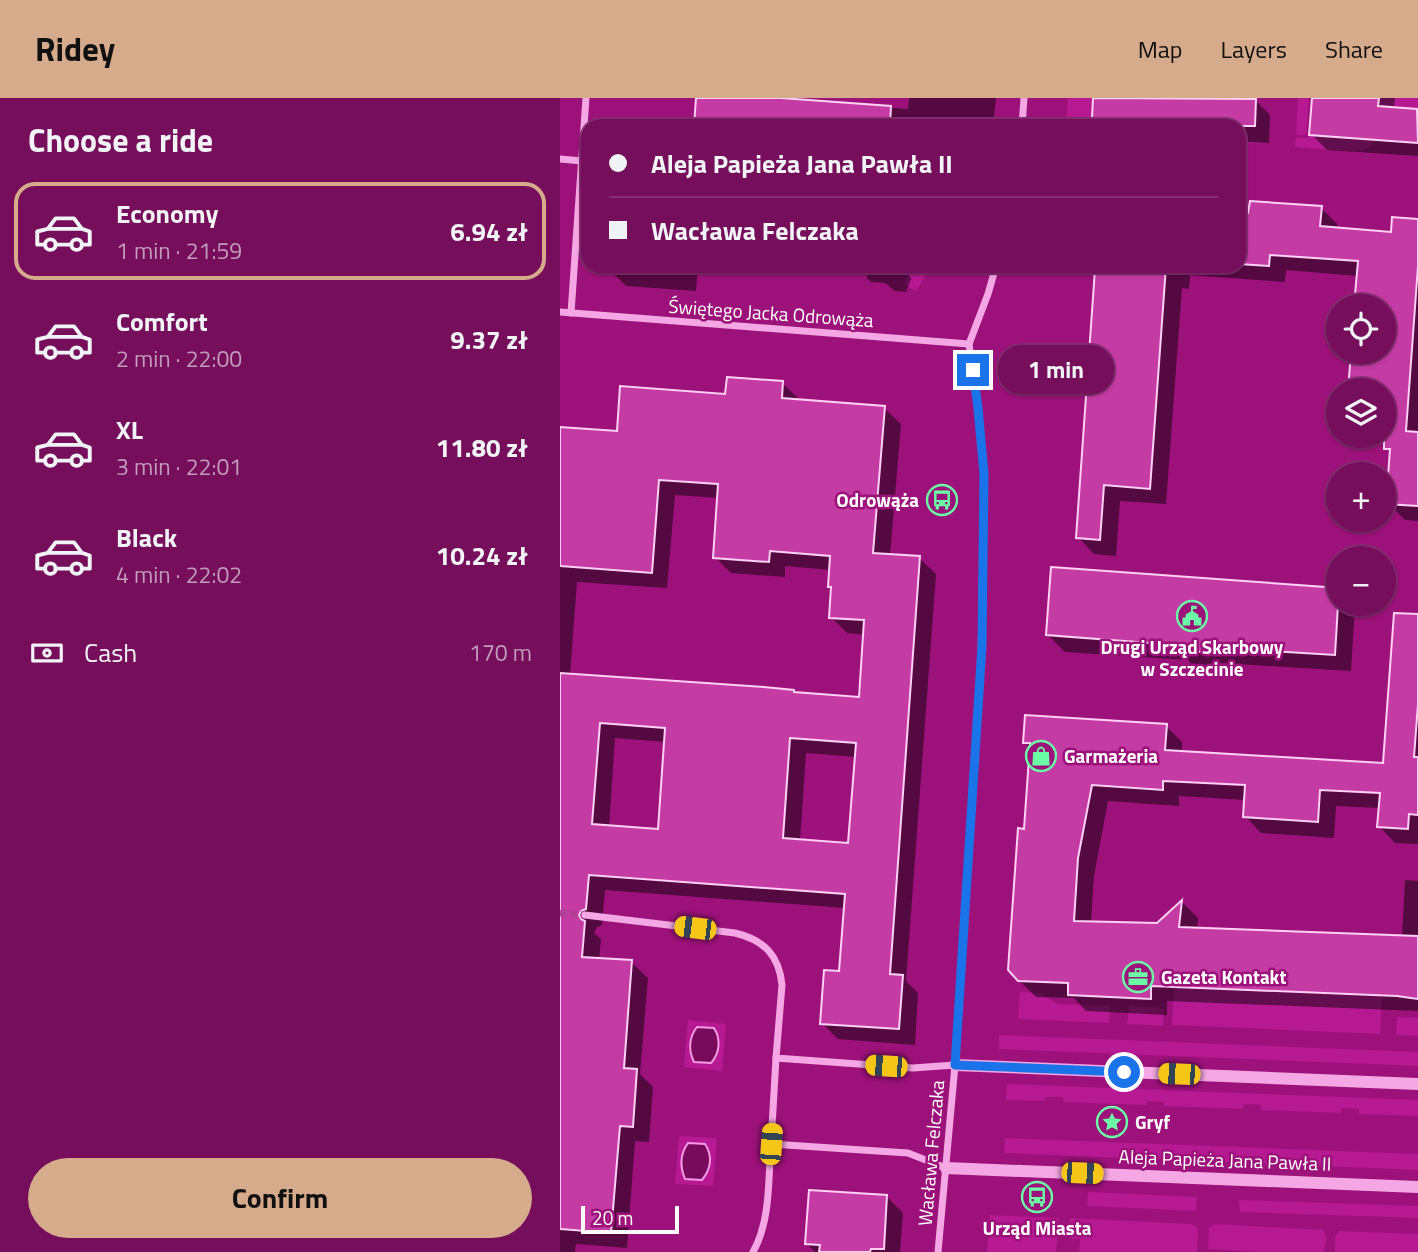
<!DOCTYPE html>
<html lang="en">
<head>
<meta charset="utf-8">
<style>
  :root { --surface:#760e5c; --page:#7b1762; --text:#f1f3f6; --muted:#c29cbb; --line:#872e72; --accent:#d6ab8b }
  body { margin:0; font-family:"Titillium Web",sans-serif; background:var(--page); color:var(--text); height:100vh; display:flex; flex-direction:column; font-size:26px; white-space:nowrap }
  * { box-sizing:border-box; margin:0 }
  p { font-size:23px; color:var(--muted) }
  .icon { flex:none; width:38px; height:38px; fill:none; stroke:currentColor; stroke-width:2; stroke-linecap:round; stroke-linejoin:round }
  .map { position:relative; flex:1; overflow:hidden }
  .details { display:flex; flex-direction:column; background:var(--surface); width:560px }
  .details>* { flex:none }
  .banner { position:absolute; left:21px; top:21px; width:665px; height:154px; border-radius:21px; box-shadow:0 2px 5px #0004,0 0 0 2px var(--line); display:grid; align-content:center; height:154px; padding:0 28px; background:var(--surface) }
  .tools { position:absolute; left:766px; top:196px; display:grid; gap:14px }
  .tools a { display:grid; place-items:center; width:70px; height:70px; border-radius:50%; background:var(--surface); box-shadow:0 2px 5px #0004,0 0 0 2px var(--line); font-size:35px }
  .scale { position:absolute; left:21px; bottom:18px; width:98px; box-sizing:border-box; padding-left:7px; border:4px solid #fff; border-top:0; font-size:19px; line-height:24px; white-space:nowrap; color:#fff; -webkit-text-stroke:5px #9d127a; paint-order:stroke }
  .end { position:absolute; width:32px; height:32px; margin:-16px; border:9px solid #1a73e8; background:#fff; box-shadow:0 0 0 4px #fff }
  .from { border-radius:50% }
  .bubble { position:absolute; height:49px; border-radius:24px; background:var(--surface); box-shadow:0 2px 5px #0004,0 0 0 2px var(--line); font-size:23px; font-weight:700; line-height:49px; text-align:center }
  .car { position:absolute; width:21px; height:42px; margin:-21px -10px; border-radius:9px; box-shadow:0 0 5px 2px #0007; background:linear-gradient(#f5c518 24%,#345 0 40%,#f5c518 0 76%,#345 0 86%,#f5c518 0) }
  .banner b { display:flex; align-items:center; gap:24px; height:66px; font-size:26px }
  .banner b+b { border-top:2px solid var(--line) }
  .banner i { width:18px; height:18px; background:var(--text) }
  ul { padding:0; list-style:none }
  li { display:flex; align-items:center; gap:21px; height:98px; margin:0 14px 10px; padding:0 14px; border:4px solid transparent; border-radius:21px }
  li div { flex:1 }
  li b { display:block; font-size:26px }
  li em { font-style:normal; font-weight:700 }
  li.current { border-color:var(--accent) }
  li>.icon { width:63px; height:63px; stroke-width:1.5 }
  h2 { padding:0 28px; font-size:32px; line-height:84px }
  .pay { display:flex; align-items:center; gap:18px; height:77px; padding:0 28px; font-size:26px }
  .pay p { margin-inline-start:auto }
  .cta { display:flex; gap:14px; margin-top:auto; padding:14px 28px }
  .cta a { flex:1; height:80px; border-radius:42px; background:var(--accent); color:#111; font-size:28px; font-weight:700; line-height:80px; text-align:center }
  header { display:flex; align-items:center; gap:42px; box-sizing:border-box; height:98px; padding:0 35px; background:var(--accent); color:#111 }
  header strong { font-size:33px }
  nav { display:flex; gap:38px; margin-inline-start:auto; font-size:24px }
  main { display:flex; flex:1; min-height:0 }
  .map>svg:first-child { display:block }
  .green { fill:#b71992 }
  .water { fill:#790b5d; stroke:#f799e3; stroke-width:2 }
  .shadow { fill:#0007; fill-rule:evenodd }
  .building { fill:#c43ba3; stroke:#fed0f3; stroke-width:2; fill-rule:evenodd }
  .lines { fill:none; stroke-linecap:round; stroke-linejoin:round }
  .minor-tunnel { stroke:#b14195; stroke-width:7; stroke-dasharray:7 3.5; stroke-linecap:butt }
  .minor { stroke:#f4a7e2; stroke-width:7 }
  .tertiary { stroke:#f4a7e2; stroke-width:12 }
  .route { stroke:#1a73e8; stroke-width:9 }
  .labels { text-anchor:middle; stroke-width:5; stroke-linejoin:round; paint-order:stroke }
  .street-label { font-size:19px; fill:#fff; stroke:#9d127a }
  .poi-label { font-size:19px; font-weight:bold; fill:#fff; stroke:#9d127a; text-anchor:start }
</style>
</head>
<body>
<header>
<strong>Ridey</strong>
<nav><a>Map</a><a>Layers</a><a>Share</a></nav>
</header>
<main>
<section class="details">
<h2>Choose a ride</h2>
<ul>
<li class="current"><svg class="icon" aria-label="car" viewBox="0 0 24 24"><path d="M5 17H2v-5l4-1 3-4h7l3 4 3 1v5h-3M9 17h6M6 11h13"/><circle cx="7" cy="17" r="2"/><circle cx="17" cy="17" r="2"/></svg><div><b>Economy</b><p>1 min · 21:59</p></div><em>6.94 zł</em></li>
<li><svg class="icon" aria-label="car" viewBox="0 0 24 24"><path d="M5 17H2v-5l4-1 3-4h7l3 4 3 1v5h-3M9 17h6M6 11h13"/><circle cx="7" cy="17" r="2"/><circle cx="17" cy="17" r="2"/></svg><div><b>Comfort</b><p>2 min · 22:00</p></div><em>9.37 zł</em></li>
<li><svg class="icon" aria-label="car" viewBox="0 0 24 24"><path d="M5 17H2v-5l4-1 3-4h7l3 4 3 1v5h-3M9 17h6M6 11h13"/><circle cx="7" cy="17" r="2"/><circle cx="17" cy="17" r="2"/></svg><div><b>XL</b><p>3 min · 22:01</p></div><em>11.80 zł</em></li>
<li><svg class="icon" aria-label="car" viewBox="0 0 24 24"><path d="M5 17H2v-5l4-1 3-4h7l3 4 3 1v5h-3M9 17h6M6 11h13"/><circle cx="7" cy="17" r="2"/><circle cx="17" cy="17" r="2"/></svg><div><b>Black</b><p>4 min · 22:02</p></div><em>10.24 zł</em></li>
</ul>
<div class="pay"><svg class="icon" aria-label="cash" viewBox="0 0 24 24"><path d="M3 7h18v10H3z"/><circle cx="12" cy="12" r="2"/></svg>Cash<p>170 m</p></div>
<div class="cta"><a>Confirm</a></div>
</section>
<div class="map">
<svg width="858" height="1154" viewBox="0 0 858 1154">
  <rect width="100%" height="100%" fill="#9d127a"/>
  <g class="green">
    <polygon points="508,0 537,0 535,28 506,28"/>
    <polygon points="738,0 749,0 746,37 736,37"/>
    <polygon points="819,0 858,0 858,19 816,42 810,49 805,52 787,53 735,49 736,40 748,40 749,37 816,42"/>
    <polygon points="232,168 297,168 298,171 306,170 305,176 235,171"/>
    <polygon points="345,168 370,168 357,193 344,187 348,176"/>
    <polygon points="614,889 822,898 820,936 612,927"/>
    <polygon points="460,894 479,895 498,906 550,908 549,925 458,921"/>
    <polygon points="569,908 604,910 603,928 567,926"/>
    <polygon points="837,919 858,920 858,938 836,937"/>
    <polygon points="128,922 166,926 162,973 124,969"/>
    <polygon points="439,937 858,954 858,968 439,951"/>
    <polygon points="447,986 858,1002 858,1018 799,1016 799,1011 782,1010 781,1015 701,1012 701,1007 684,1006 683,1011 604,1008 604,1004 587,1003 586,1007 503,1004 503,999 486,999 485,1003 446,1002"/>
    <polygon points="119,1038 157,1040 153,1088 115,1086"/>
    <polygon points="445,1040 858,1056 858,1072 444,1055"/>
    <polygon points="528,1094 637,1099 636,1113 527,1108"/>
    <polygon points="679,1102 858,1108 858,1120 680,1114"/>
    <polygon points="430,1117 499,1120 496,1154 427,1154"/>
    <polygon points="510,1120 631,1126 637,1129 638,1133 637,1154 519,1154 520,1141 509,1140"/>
    <polygon points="656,1126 763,1132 766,1138 764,1154 698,1154 648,1151 649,1129"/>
    <polygon points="779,1133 858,1136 858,1154 775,1154 775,1139"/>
  </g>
  <g class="water">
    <path d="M137,929L154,930C161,941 160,955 151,965L134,964C128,952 129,939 137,929Z"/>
    <path d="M128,1045L145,1046C153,1058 151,1071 142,1082L125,1081C120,1069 120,1056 128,1045Z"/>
  </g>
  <g class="shadow">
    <polygon points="138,0 197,0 348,11 349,0 436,0 433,28 136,28"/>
    <polygon points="549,0 654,0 696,3 710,17 709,45 679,43 679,28 555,28 548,21"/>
    <polygon points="754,0 835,0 834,11 856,13 858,15 858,58 767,52 751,36"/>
    <polygon points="761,110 778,127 777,131 832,136 834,121 858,123 858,423 845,422 828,405 834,327 824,292 790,292 793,254 824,254 824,208 796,208 798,178 726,172 725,184 630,177 629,191 622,190 606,406 560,403 556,458 534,456 518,439 543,168 679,168 679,111"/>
    <polygon points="46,168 138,168 136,193 66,188"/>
    <polygon points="308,168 346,168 351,181 346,194 335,193 325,185 311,184 307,180"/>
    <path d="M222,285L239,301V303L324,310L341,326L330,458L359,460L376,476L346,883L358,895L355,947L278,941L262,925L281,875L285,810L45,792L42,827L37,829L34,835L41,841L39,862L71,864L88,880L80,976L93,989L89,1044L75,1043L67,1150L16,1146L15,1154H0V331L58,335L167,298ZM115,397L159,400L155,459L171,475L225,479V468L271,472L269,488L273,492L271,519L287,535L305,537L300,601L10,577L17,484L107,490ZM55,640L106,644L99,733L49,729ZM246,655L296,659L290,747L240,743Z"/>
    <polygon points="779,491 779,506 793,506 795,508 791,573 661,565 661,570 634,569 628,562 505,554 488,537"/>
    <polygon points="836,517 858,518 858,746 835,745 819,728 820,710 776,708 774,740 701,735 685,718 686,702 619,698 619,708 548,703 534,778 531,825 598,827 622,804 638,820 637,831 842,839 845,782 858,783 858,913 607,903 607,917 526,913 514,900 476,899 459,882 471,651 465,644 606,628 622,644 622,654 824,667"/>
    <polygon points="327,1099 343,1115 340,1154 255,1154 246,1145"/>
  </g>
  <g class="building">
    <polygon points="136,0 221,0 331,8 330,28 134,28"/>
    <polygon points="533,0 696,1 695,28 642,28 532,20"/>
    <polygon points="752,0 819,0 818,8 857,11 858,45 749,37"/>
    <polygon points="690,103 762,108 760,128 831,134 832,119 858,121 858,168 846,333 858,334 858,408 826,406 830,351 824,351 824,292 788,292 791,254 824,254 824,208 794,208 798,163 710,157 709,168 679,166 679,114 688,115"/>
    <polygon points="541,168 606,168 590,391 544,387 540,442 516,440 535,171 541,171"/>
    <path d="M167,279L223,283L222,300L325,308L313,455L360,458L330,876L343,877L339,931L260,926L264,872L279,873L285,796L29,777L26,811L21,813L19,817L21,821L25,823L22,859L72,862L64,970L77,971L73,1029L60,1028L51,1135L0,1131V575L204,589L234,592V594L299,599L304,522L269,520L271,489H268L270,458L210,453L209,464L153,460L158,386L99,382L92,475L0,468V329L57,333L60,288L165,296ZM40,625L105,630L98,731L32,726ZM230,640L296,645L288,745L223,740Z"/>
    <polygon points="491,469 779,490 775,557 645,549 645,554 616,553 616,547 486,537"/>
    <polygon points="834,515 858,516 858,606 854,659 858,659 858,717 849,716 848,731 817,729 820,695 760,692 758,724 683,719 685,687 603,683 603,692 532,687 518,760 514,823 597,825 622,802 619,829 858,838 858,901 837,898 591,888 591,901 508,897 508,885 458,883 448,872 458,730 464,731 470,645 463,645 465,617 607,626 605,652 823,665"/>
    <polygon points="249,1092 327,1097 324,1151 311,1151 310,1154 259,1154 260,1147 245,1146"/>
  </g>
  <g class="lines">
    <polyline class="minor-tunnel" points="0,815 25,817"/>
    <g class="minor">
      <polyline points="462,28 464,0"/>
      <polyline points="0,61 22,63"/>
      <polyline points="0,214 409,246"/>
      <polyline points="11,215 26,0"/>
      <path d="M25,817L175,835C204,842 219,857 222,887L216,960L353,970L395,967"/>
      <polyline points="211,1046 216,960"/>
      <path d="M193,1154C211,1122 208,1081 211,1046L348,1055L386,1070"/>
      <polyline points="378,1154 395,967 421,564 424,376 418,310 409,246 428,196 436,168"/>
    </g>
    <g class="tertiary">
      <polyline points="395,967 858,986"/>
      <polyline points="386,1070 858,1089"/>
    </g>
  </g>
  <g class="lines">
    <polyline class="route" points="413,272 418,310 424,376 422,548 395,967 564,974"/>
  </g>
  <defs>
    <g id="bus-ring" transform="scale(1.575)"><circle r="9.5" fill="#9d127a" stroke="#6affa5" stroke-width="1.5"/><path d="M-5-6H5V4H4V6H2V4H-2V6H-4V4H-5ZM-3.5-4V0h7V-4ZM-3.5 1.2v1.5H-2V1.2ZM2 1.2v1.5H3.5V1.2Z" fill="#6affa5"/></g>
    <g id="civic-ring" transform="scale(1.575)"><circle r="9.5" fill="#9d127a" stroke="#6affa5" stroke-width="1.5"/><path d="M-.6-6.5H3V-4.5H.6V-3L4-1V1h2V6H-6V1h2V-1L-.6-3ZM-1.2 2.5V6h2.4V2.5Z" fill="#6affa5"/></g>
    <g id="shop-ring" transform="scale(1.575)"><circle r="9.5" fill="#9d127a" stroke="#6affa5" stroke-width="1.5"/><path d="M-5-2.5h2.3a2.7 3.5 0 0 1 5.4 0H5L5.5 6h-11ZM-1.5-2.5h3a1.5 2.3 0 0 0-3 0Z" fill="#6affa5"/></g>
    <g id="office-ring" transform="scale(1.575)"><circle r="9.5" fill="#9d127a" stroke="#6affa5" stroke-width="1.5"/><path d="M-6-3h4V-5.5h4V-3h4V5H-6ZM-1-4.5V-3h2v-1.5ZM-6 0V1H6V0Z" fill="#6affa5"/></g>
    <g id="sight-ring" transform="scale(1.575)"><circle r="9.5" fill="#9d127a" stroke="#6affa5" stroke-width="1.5"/><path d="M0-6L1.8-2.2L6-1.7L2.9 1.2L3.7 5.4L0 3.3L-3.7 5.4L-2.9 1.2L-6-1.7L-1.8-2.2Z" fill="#6affa5"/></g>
  </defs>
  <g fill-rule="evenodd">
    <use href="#bus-ring" x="382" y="402"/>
    <use href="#civic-ring" x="632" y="518"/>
    <use href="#shop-ring" x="481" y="658"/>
    <use href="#office-ring" x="578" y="879"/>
    <use href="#sight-ring" x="552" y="1024"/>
    <use href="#bus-ring" x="477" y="1099"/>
  </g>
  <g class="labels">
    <g class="street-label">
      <text transform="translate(211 215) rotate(4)" y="7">Świętego Jacka Odrowąża</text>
      <text transform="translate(371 1055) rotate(-85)" y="7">Wacława Felczaka</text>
      <text transform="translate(665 1062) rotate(2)" y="7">Aleja Papieża Jana Pawła II</text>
    </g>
    <g class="poi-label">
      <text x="359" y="409" text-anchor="end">Odrowąża</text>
      <text x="632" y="556" text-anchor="middle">Drugi Urząd Skarbowy<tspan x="632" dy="22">w Szczecinie</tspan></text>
      <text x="504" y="665">Garmażeria</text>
      <text x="601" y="886">Gazeta Kontakt</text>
      <text x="575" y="1031">Gryf</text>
      <text x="477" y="1137" text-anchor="middle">Urząd Miasta</text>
    </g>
  </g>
</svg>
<div class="tools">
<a><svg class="icon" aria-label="locate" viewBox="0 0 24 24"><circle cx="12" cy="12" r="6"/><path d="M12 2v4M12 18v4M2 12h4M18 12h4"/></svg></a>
<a><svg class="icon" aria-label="layers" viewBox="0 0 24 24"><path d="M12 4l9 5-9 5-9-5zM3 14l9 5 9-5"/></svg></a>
<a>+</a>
<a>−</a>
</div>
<div class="scale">20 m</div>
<i class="end from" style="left:564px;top:974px"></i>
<i class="end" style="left:413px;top:272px"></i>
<div class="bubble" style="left:438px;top:247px;width:116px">1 min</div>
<i class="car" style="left:135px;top:830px;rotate:277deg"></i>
<i class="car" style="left:326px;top:968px;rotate:274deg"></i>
<i class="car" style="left:619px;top:976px;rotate:272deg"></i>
<i class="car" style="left:211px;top:1046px;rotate:4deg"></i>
<i class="car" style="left:522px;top:1075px;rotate:92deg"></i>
<div class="banner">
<b><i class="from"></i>Aleja Papieża Jana Pawła II</b>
<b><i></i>Wacława Felczaka</b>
</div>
</div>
</main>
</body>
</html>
